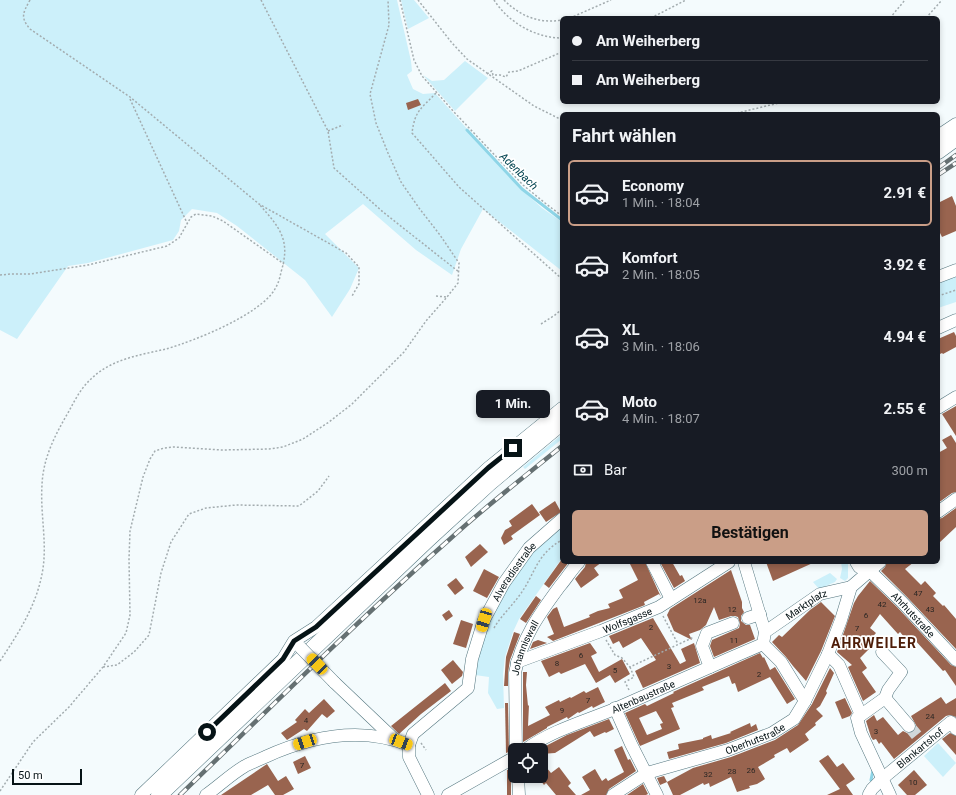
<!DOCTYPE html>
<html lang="de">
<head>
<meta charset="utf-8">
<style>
  :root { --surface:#171b24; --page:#242831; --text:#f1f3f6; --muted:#9ea1a6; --line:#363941; --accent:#ca9e87 }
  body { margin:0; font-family:Roboto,sans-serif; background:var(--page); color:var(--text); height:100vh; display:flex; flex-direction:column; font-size:15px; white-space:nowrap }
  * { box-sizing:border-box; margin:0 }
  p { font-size:13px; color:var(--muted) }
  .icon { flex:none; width:22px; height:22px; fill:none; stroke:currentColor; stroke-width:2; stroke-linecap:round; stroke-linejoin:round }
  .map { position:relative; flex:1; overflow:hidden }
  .panel { position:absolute; left:560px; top:112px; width:380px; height:452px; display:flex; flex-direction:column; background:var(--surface); border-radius:6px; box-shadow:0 2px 6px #0003 }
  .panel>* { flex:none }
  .top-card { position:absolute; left:560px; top:16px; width:380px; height:88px; border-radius:6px; box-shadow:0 2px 6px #0003; display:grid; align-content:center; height:88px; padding:0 12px; background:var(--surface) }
  .controls { position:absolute; left:508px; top:743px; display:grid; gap:8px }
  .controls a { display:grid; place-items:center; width:40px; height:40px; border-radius:6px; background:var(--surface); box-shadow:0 2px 6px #0003; font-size:20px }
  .scale { position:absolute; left:12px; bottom:10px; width:70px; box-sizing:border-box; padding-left:4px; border:2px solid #061316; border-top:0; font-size:11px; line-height:14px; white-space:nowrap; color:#061316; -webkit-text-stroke:3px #fff; paint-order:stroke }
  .end { position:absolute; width:18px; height:18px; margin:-9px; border:5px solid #061316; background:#fff; box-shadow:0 0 0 2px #fff }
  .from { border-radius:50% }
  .bubble { position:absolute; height:28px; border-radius:6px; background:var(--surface); box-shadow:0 2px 6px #0003; font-size:13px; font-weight:700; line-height:28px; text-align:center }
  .car { position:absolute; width:12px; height:24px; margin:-12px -6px; border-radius:5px; box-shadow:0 0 3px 1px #0007; background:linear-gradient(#f5c518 24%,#345 0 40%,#f5c518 0 76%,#345 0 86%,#f5c518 0) }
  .top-card b { display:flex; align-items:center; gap:14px; height:38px; font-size:15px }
  .top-card b+b { border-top:1px solid var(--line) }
  .top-card i { width:10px; height:10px; background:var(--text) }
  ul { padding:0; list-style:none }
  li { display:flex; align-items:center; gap:12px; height:66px; margin:0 8px 6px; padding:0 4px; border:2px solid transparent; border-radius:6px }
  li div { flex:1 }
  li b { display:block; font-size:15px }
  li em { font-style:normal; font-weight:700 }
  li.current { border-color:var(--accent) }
  li>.icon { width:36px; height:36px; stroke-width:1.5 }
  h2 { padding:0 12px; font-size:18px; line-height:48px }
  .pay { display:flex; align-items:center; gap:10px; height:44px; padding:0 12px; font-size:15px }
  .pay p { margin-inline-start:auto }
  .button { display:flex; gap:8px; margin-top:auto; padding:8px 12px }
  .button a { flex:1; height:46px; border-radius:6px; background:var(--accent); color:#111; font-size:16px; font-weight:700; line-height:46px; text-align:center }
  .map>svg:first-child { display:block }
  .green { fill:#ccf0fa }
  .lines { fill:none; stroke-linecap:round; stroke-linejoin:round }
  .stream { stroke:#8ed5e7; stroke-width:3 }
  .building { fill:#99644f; fill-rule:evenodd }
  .minor-tunnel { stroke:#d0d8da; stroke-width:12; stroke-dasharray:12 6; stroke-linecap:butt }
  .minor-casing { stroke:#54767f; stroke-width:13 }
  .major-casing { stroke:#54767f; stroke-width:17 }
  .path { stroke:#a3acaf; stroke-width:1.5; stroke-dasharray:2 2; stroke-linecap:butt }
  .minor { stroke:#fff; stroke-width:12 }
  .major { stroke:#fff; stroke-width:16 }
  .rail-casing { stroke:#657072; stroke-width:4.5 }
  .rail { stroke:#fff; stroke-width:3; stroke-dasharray:9; stroke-linecap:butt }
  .minor-bridge-casing { stroke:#54767f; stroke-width:13; stroke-linecap:butt }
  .minor-bridge { stroke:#fff; stroke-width:12 }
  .route { stroke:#061316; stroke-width:5 }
  .labels { text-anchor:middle; stroke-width:3.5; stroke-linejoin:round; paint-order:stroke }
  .number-label { font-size:8px; fill:#2b2724 }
  .street-label { font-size:10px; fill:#061316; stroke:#fff }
  .water-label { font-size:11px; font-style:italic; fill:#004350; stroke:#fff }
  .district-label { font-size:14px; font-weight:bold; letter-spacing:1px; fill:#4d1c07; stroke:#fff }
</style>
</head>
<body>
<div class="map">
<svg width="956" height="795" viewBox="0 0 956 795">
  <rect width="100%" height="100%" fill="#f4fbfd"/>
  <g class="green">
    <polygon points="0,0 397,0 411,61 412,71 407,75 413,89 423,94 435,93 521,189 542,208 562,222 562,271 483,209 461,249 452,275 416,250 363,204 325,234 359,268 350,289 332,317 305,280 237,226 217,213 192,209 181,220 179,231 173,240 88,263 68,266 17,339 0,330"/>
    <polygon points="401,0 414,0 429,18 408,29"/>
    <polygon points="465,61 488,78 455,111 423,75 432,81 444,80"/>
    <polygon points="956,274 956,302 938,308 938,281"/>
    <polygon points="560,436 562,439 525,469 523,467"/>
    <polygon points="562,525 562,558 519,619 513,632 505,657 503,674 504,708 497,709 488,693 489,677 475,675 477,660 486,623 508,585 532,550"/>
    <polygon points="841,562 848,562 848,578 845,581 840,578 842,569"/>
    <polygon points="830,573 837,579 835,582 819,589 813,582"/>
    <polygon points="938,743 956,763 943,777 924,756"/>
  </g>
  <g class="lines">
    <g class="stream">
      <polyline points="467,130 522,189 562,220"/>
      <polyline points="871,780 873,770"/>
    </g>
  </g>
  <g class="building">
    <polygon points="418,99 421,105 408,110 406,103"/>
    <polygon points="952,196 956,206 956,231 942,237 938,229 938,203"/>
    <polygon points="954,332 956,336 956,347 943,354 942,353 938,355 938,339"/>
    <polygon points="956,406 956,436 942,414"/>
    <polygon points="951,435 956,443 956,492 952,493 938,503 938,453 947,448 942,440"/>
    <polygon points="555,501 561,512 546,522 539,512"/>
    <polygon points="532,504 540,515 511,536 513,539 504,545 501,538 505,530 512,526 509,521"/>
    <polygon points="956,508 956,527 938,544 938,519 942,518"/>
    <polygon points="480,544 488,552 471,567 465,557"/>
    <polygon points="562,559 562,562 569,562 549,588 544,584"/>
    <polygon points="586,562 602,562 594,568 599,575 581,588 575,579 585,567"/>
    <polygon points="629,562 645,562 661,597 659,594 644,602 645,605 553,641 547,637 554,634 547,617 553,609 557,607 564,627 590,617 589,615 598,611 610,608 608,604 623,598 619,590 638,580"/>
    <polygon points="660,562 672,562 680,576 682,575 685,581 674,588"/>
    <polygon points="766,562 815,562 773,581"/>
    <polygon points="887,562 914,562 905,569 921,585 925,581 936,593 933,596 943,606 944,605 956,619 956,649 907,597 881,571 885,567"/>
    <polygon points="484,569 499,577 487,598 473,591"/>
    <polygon points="731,570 742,602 742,608 744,612 741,616 741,621 746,625 750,625 755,639 714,657 710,646 712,640 739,628 740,624 738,617 735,616 731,616 719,620 714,607 706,625 700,630 689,634 692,640 674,631 667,615 670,609"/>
    <polygon points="456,578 464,588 455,595 447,585"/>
    <polygon points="870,581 897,607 951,665 956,667 956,686 945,670 943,671 914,639 909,643 900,632 898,634 880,614 870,628 876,633 867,643 871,647 860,658 867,668 862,672 876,692 863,701 848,667 852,665 837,652 854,603 858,596"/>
    <polygon points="536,596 541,600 526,623 520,619"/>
    <polygon points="821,602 835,616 821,651 806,681 793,666 786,657 772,642 779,635 782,637 810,610"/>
    <polygon points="449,610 453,616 446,621 442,615"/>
    <polygon points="653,618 680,664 686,661 681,649 694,643 700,663 643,688 635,671 656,660 641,638 623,648 619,641 613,644 609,636"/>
    <polygon points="461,620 473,624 466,648 453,644"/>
    <polygon points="514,632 520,634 510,660 508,673 508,686 504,686 506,657"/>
    <polygon points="538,640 547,643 530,649 533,642"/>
    <polygon points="590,643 597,653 591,656 599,672 622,659 630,674 615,683 610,675 596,683 585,664 561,674 559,672 549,677 541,661"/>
    <path d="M760,653L763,658L764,657L770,670L775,667L795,699L787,704L770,677L738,692L735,683L732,684L729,676L702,687L704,690L672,703L674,707L671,708L680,729L640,746L625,713L645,704L647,706L674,693L673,692ZM656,711L663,723L660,724L662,729L647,735L639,718Z"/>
    <polygon points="453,660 463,672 462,676 452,684 441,670"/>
    <polygon points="830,668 834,673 826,691 827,693 820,706 816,709 823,716 815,723 816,725 805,734 809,740 790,753 787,748 774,755 775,757 758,767 765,779 757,784 749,786 750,788 737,792 731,777 710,787 709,783 704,785 703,783 680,795 673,795 667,782 693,768 731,757 775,740 798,725 812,704"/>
    <polygon points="523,672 527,672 526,685 528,706 529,705 528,726 550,715 545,707 559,700 560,702 570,697 571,698 584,691 586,693 598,687 605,702 593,708 592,706 579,713 578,712 568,719 567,717 547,727 547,728 523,742"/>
    <polygon points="445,683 451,691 421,714 399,734 391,726"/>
    <polygon points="941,697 946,704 956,698 956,717 950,715 946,716 894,759 881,742 879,744 876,739 873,740 871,737 866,721 874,715 877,721 883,717 898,735 903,731 907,733 911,733 916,729 916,725 911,716"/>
    <polygon points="845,698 852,713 850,716 842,719 835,702"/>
    <polygon points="324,699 335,711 327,718 322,714 307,731 304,729 287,740 281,733 297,722 295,720 305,709 309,713"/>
    <polygon points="505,703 508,703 509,752 506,753"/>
    <polygon points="609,719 614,729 606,733 605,732 594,737 590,731 555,753 541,754 541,750 538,750 567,735"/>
    <polygon points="750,723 751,727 756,724 758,730 726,743 669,759 667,752 679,749 678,744 703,739 703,738 711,735 712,739 731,733 730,732"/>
    <polygon points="950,733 956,736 956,755 942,739"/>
    <polygon points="622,746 628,760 630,759 636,771 609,789 606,795 581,795 590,790 582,777 595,769 602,781 606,778 608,781 624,772 614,750"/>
    <polygon points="828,755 837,767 843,763 855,779 846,785 853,795 827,795 840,789 819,761"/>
    <polygon points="305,756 311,768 298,774 293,762"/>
    <polygon points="541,761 551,773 559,767 571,783 568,786 576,795 556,795 546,783 544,785 541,781"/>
    <polygon points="267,764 278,781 286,776 294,789 283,795 275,795 268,785 251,795 221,795"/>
    <polygon points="515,767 515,769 512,772 511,776 511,795 507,795 507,770"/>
    <polygon points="914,770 927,785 915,795 907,795 898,785"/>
    <polygon points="664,776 667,782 660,785 657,778"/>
    <polygon points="643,784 648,794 646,795 627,795"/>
  </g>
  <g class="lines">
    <polyline class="minor-tunnel" points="909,726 918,737"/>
    <g class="minor-casing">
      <g id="minor">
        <polyline points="938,136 956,124"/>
        <polyline points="938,277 956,270"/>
        <polyline points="938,328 956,320"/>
        <polyline points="938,408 956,397"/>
        <polyline points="938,512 956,499"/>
        <polyline points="652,562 671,599"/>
        <polyline points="744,562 765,632"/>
        <path id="s1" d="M856,562L859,567L870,571L902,602L956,660"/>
        <polyline points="748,618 760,614"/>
        <path id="s2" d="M763,644L765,632L820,594L851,587"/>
        <polyline points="763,644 781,662 805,701"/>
        <polyline points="882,652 901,672 888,690 885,698"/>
        <polyline points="828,654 839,665 861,715"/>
        <path id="s3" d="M517,662L601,631L659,607L729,562"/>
        <polyline points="710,667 702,646 707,633 733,623"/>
        <polyline points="334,682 394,739"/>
        <polyline points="615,708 631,744 657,795"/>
        <path id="s4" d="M516,750L515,673C521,639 540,613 560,586C567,578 572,569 579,562"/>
        <path id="s5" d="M525,750C552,730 586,721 617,708C665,687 714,665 763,644"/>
        <polyline points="518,776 519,795"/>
        <path id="s6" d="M869,794L872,789L883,778L951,722L956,729"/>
        <polyline points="141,795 283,659 294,641 316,627 488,468 562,408"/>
        <path d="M206,795C219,786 231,774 245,766C251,763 258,760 265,757C311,736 360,726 409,745"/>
        <path id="s7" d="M428,795L409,757V745L413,734L468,688L472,659L484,620L504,583L529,548L562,519"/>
        <polyline points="448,795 515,757"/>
        <path id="s8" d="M613,795L647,773L728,750L772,733L794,719L805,701L828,654L841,620L851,587L880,562"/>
        <polyline points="890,795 861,733 857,718 885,698 909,726"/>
      </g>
    </g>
    <g class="major-casing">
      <g id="major">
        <polyline points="938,151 956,138"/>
        <polyline points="159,795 427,540 489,483 562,422"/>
      </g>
    </g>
    <g class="path">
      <path d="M30,0C23,13 20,17 30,29L130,97L259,204L346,253L359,267V284L352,296"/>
      <polyline points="261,0 328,131 334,168 383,212 459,272"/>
      <polyline points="400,0 414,60 422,76 454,112 523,185 545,203 562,216"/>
      <polyline points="418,0 452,43 467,59 534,106 562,120"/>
      <path d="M494,0C508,22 535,38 562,38"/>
      <path d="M504,0C520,16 539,24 562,20"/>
      <polyline points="570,18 611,0"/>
      <polyline points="651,18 686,0"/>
      <polyline points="890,18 905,0"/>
      <polyline points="926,18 942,0"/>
      <polyline points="487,74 492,71 493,75 500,75 506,77 509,72 518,71 562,52"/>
      <path d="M436,93C421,109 415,110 412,133L459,187L562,279"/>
      <polyline points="130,99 187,223"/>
      <polyline points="733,114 783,102"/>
      <polyline points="328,131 343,125"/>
      <polyline points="0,275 11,274 30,274 88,265 167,246 179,238 191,217 196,214 212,216 223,221 284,264"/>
      <polyline points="436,296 446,297"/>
      <polyline points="938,296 956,290"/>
      <polyline points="541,324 555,315 562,309"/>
      <polyline points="663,616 678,644"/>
      <path d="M494,628C501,616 511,607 519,596C535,575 536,554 562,540"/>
      <polyline points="606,640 615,655 622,658 630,667 694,637"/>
      <path d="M0,661C18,634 36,606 42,574C48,545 40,515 42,485C43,458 55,435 69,411C75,400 81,388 91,379C111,359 140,355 166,349C194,341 260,315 275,289C278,284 280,278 281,272C291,240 280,228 259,204"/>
      <polyline points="103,667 117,665 134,652 149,635 161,573 171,542 189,514 206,508 236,505 299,506 318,491 329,476"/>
      <polyline points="629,690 625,682 634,677 630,667"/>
      <polyline points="421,743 426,750"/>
      <polyline points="0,791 33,742 69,707 103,667 126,633 130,615 129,559 130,531 143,477 150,459 155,451 164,448 174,447 222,450 269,449 283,447 303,439 329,422 352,404 404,352 426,321 447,297 458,283 459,263 440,235 419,208 401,182 388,153 376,123 370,94 389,25 388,0"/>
    </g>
    <use href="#minor" class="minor"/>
    <use href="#major" class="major"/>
    <g class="rail-casing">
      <g id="rail">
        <polyline points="938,168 956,155"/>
        <polyline points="938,175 956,163"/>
        <path d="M180,795C269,709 357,621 450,539C486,506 524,477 562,446"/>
      </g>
    </g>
    <use href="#rail" class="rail"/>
    <g class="minor-bridge-casing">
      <polyline id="minor-bridge" points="300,647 334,682"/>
    </g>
    <use href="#minor-bridge" class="minor-bridge"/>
  </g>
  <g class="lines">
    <polyline class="route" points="207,732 283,659 294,641 316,627 488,468 513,448"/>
  </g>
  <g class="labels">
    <g class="number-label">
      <text x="918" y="596">47</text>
      <text x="700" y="603">12a</text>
      <text x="882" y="607">42</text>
      <text x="732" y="612">12</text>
      <text x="930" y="612">43</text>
      <text x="866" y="618">6</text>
      <text x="651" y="630">2</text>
      <text x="857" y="631">7</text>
      <text x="734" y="643">11</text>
      <text x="581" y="658">6</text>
      <text x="557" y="666">8</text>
      <text x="669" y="669">3</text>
      <text x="615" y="673">5</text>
      <text x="759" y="677">2</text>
      <text x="588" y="703">7</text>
      <text x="562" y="713">9</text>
      <text x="930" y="719">24</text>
      <text x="306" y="723">4</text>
      <text x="876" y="734">3</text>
      <text x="302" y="768">7</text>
      <text x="751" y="773">26</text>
      <text x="732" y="774">28</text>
      <text x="708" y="777">32</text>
      <text x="913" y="785">10</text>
    </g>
    <g class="street-label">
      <text dy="4" stroke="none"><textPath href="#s7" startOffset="265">Alveradisstraße</textPath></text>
      <text dy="4" stroke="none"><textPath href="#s2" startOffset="62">Marktplatz</textPath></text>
      <text dy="4" stroke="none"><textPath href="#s1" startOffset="79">Ahrhutstraße</textPath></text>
      <text dy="4" stroke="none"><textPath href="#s3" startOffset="118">Wolfsgasse</textPath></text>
      <text dy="4" stroke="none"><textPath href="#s4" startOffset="104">Johanniswall</textPath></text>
      <text dy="4" stroke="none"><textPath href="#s5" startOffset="130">Altenbaustraße</textPath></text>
      <text dy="4" stroke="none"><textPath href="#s8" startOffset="154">Oberhutstraße</textPath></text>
      <text dy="4" stroke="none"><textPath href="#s6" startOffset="69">Blankartshof</textPath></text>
    </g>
    <g class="water-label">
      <text transform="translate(519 171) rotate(44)" y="4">Adenbach</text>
    </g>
    <g class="district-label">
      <text x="874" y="648">AHRWEILER</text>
    </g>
  </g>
</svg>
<div class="controls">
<a><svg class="icon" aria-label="locate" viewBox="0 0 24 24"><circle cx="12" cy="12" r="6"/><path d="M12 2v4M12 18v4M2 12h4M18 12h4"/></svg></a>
</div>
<div class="scale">50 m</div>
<i class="end from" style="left:207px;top:732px"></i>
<i class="end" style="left:513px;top:448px"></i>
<div class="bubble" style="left:476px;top:390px;width:74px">1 Min.</div>
<i class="car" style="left:484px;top:620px;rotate:196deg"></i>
<i class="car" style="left:317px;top:664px;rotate:316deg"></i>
<i class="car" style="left:305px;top:742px;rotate:252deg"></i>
<i class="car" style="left:401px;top:742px;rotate:111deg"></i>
<div class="top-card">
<b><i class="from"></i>Am Weiherberg</b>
<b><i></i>Am Weiherberg</b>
</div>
<section class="panel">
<h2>Fahrt wählen</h2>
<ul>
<li class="current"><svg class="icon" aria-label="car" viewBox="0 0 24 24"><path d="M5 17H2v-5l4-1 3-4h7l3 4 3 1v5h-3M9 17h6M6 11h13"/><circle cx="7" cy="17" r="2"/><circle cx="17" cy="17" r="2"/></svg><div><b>Economy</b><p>1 Min. · 18:04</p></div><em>2.91 €</em></li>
<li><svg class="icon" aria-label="car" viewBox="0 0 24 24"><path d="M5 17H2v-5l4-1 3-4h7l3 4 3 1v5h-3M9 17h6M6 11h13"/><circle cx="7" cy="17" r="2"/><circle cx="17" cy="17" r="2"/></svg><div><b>Komfort</b><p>2 Min. · 18:05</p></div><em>3.92 €</em></li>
<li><svg class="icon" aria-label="car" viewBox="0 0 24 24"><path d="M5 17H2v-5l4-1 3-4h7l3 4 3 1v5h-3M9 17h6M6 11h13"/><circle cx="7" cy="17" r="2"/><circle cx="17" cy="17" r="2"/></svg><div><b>XL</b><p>3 Min. · 18:06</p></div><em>4.94 €</em></li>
<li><svg class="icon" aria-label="car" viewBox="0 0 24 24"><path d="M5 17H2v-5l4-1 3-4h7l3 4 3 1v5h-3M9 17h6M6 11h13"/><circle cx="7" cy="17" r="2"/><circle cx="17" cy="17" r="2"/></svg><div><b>Moto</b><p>4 Min. · 18:07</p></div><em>2.55 €</em></li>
</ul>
<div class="pay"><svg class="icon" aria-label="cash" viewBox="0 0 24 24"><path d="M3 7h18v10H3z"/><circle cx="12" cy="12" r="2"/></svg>Bar<p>300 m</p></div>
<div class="button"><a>Bestätigen</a></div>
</section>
</div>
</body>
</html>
